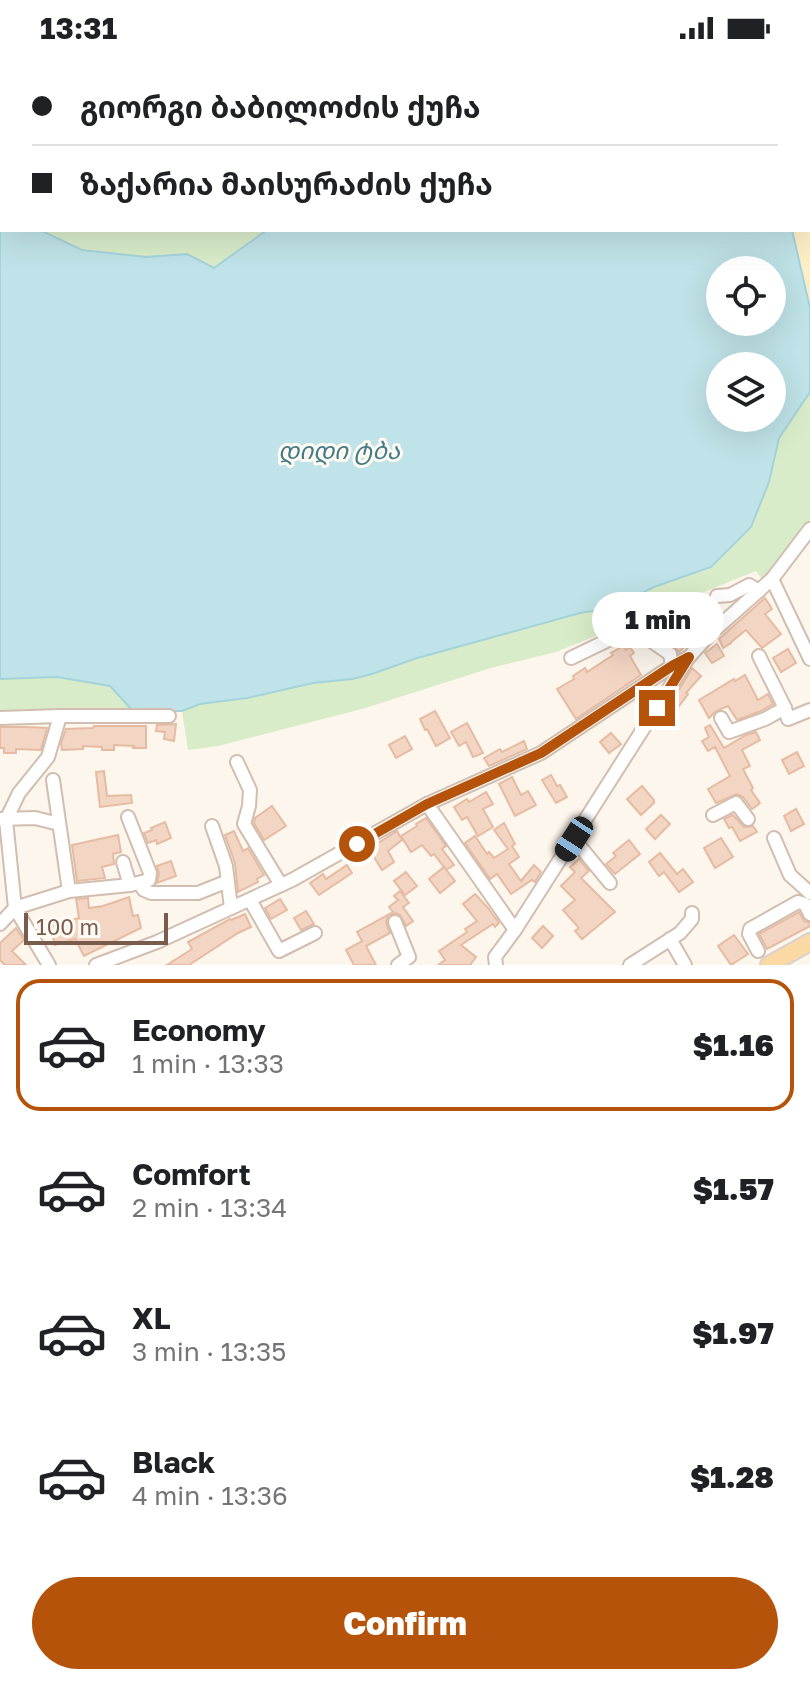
<!DOCTYPE html>
<html lang="en">
<head>
<meta charset="utf-8">
<style>
  :root { --surface:#fff; --page:#f6f6f6; --text:#202124; --muted:#757577; --line:#e0e0e0; --accent:#b45309 }
  body { margin:0; font-family:"Golos Text","Noto Sans Georgian",sans-serif; background:var(--page); color:var(--text); height:100vh; display:flex; flex-direction:column; font-size:30px; white-space:nowrap }
  * { box-sizing:border-box; margin:0 }
  p { font-size:26px; color:var(--muted) }
  .icon { flex:none; width:44px; height:44px; fill:none; stroke:currentColor; stroke-width:2; stroke-linecap:round; stroke-linejoin:round }
  .map { position:relative; height:909px; overflow:hidden }
  .sheet { display:flex; flex-direction:column; background:var(--surface); flex:1 }
  .sheet>* { flex:none }
  .guide { position:absolute; left:0px; top:0px; width:810px; height:176px; box-shadow:0 8px 32px #0002; display:grid; align-content:center; height:176px; padding:0 32px; background:var(--surface) }
  .tools { position:absolute; left:706px; top:200px; display:grid; gap:16px }
  .tools a { display:grid; place-items:center; width:80px; height:80px; border-radius:50%; background:var(--surface); box-shadow:0 8px 32px #0002; font-size:40px }
  .scale { position:absolute; left:24px; bottom:20px; width:144px; box-sizing:border-box; padding-left:8px; border:4px solid #7a5c4d; border-top:0; font-size:22px; line-height:28px; white-space:nowrap; color:#7a5c4d; -webkit-text-stroke:6px #fffaf3; paint-order:stroke }
  .end { position:absolute; width:36px; height:36px; margin:-18px; border:10px solid #b45309; background:#fff; box-shadow:0 0 0 4px #fff }
  .from { border-radius:50% }
  .bubble { position:absolute; height:56px; border-radius:28px; background:var(--surface); box-shadow:0 8px 32px #0002; font-size:26px; font-weight:800; line-height:56px; text-align:center }
  .car { position:absolute; width:24px; height:48px; margin:-24px -12px; border-radius:10px; box-shadow:0 0 6px 2px #0007; background:linear-gradient(#222 24%,#8ab4d8 0 40%,#222 0 76%,#8ab4d8 0 86%,#222 0) }
  .guide b { display:flex; align-items:center; gap:28px; height:76px; font-size:30px }
  .guide b+b { border-top:2px solid var(--line) }
  .guide i { width:20px; height:20px; background:var(--text) }
  ul { padding:14px 0 0; list-style:none }
  li { display:flex; align-items:center; gap:24px; height:132px; margin:0 16px 12px; padding:0 16px; border:4px solid transparent; border-radius:24px }
  li div { flex:1 }
  li b { display:block; font-size:30px }
  li em { font-style:normal; font-weight:800 }
  li.current { border-color:var(--accent) }
  li>.icon { width:72px; height:72px; stroke-width:1.5 }
  .primary-button { display:flex; gap:16px; margin-top:auto; padding:16px 32px }
  .primary-button a { flex:1; height:92px; border-radius:48px; background:var(--accent); color:#fff; font-size:32px; font-weight:800; line-height:92px; text-align:center }
  .status { display:flex; justify-content:space-between; align-items:center; height:56px; padding:0 40px; background:var(--surface); direction:ltr }
  .status svg { height:22px; fill:currentColor }
  .map>svg:first-child { display:block }
  .green { fill:#d8ecc9 }
  .sand { fill:#fcefc7 }
  .water { fill:#bfe3e8; stroke:#a5d3da; stroke-width:2; fill-rule:evenodd }
  .lines { fill:none; stroke-linecap:round; stroke-linejoin:round }
  .stream { stroke:#a5d3da; stroke-width:3 }
  .building { fill:#f3d5c3; stroke:#e6bba3; stroke-width:2 }
  .minor-casing { stroke:#d1beb0; stroke-width:16 }
  .major-casing { stroke:#dad1cd; stroke-width:20 }
  .minor { stroke:#fff; stroke-width:12 }
  .major { stroke:#fbd9a5; stroke-width:16 }
  .route { stroke:#b45309; stroke-width:10 }
  .labels { text-anchor:middle; stroke-width:6; stroke-linejoin:round; paint-order:stroke }
  .water-label { font-size:24px; font-style:italic; fill:#437c86; stroke:#fffaf3 }
</style>
</head>
<body>
<div class="status"><b>13:31</b><svg viewBox="0 0 49 12"><path d="M0 12V9h3v3zM5 12V6h3v6zM10 12V3h3v9zM15 12V0h3v12zM26 1h20v11H26zM47 4h2v5h-2z"/></svg></div>
<div class="map">
<svg width="810" height="909" viewBox="0 0 810 909">
  <rect width="100%" height="100%" fill="#fdf6ec"/>
  <g class="green">
    <polygon points="0,0 810,0 810,252 792,174 808,174 808,2 2,2 2,151 0,149"/>
    <polygon points="40,174 267,174 214,212 187,198 146,201 82,194"/>
    <polygon points="810,336 810,467 777,510 763,525 756,515 556,596 491,612 362,653 218,690 188,694 182,655 200,648 247,642 313,627 352,623 372,618 414,603 581,557 611,552 654,531 769,426 779,382"/>
    <polygon points="57,621 110,630 133,655 0,658 0,623"/>
  </g>
  <polygon class="sand" points="808,96 810,96 810,252 792,174 808,174"/>
  <path class="water" d="M0,149L2,151V174H40L82,194L146,201L187,198L214,212L267,174H792L810,252V336L779,382L769,426L751,471L711,511L654,531L612,552L580,557L414,603L372,618L352,623L313,627L247,642L200,648L182,655H133L110,630L57,621L0,623ZM720,214H772V266H720ZM720,310H772V362H720Z"/>
  <g class="lines">
    <polyline class="stream" points="463,0 463,2"/>
  </g>
  <g class="building">
    <polygon points="765,542 772,553 765,558 781,578 762,592 746,574 731,586 731,587 723,592 719,583"/>
    <polygon points="713,548 720,557 679,596 672,589 685,577 683,574"/>
    <polygon points="717,588 724,600 712,607 705,597"/>
    <polygon points="623,590 626,594 630,591 634,597 630,600 641,619 576,663 557,633 574,623 573,620 585,612 587,616 613,599 611,597"/>
    <polygon points="788,593 796,607 781,616 773,602"/>
    <polygon points="692,612 701,620 686,637 688,638 679,650 672,645"/>
    <polygon points="745,619 758,644 768,638 773,648 761,655 737,664 728,650 716,655 709,662 699,644 734,623 735,625"/>
    <polygon points="435,655 450,682 436,690 427,673 425,674 420,663"/>
    <polygon points="467,667 483,697 473,701 466,686 459,690 451,676"/>
    <polygon points="176,668 174,685 164,683 165,676 156,675 157,669"/>
    <polygon points="710,669 724,692 746,679 756,676 760,684 742,694 750,710 743,713 753,732 751,734 760,747 752,753 743,741 737,738 716,747 708,733 730,720 715,691 708,695 702,685 709,681 705,672"/>
    <polygon points="94,670 146,670 146,692 133,692 134,690 114,689 114,694 102,694 102,691 83,690 83,693 62,694 61,687 66,673 93,672"/>
    <polygon points="0,671 27,671 47,672 41,694 16,693 16,697 4,697 4,692 0,692"/>
    <polygon points="611,677 621,688 609,697 600,686"/>
    <polygon points="405,680 412,693 396,702 389,689"/>
    <polygon points="524,685 527,693 489,710 484,702 500,693 502,696"/>
    <polygon points="797,696 804,710 789,718 782,704"/>
    <polygon points="104,715 107,740 131,739 132,747 100,751 96,716"/>
    <polygon points="551,719 557,730 560,729 567,741 556,747 542,724"/>
    <polygon points="512,721 521,739 528,735 536,749 515,760 499,728"/>
    <polygon points="642,730 654,744 654,747 641,759 627,743"/>
    <polygon points="486,736 493,748 483,753 493,771 478,780 467,761 462,764 454,751 467,743 469,746"/>
    <polygon points="272,750 286,770 264,784 254,767 255,762"/>
    <polygon points="796,753 804,768 791,775 784,760"/>
    <polygon points="661,759 670,768 655,783 646,773"/>
    <polygon points="733,759 744,771 753,770 757,776 740,785 732,771 729,772 724,763"/>
    <polygon points="426,762 446,790 442,793 454,809 446,814 434,798 431,800 422,789 411,796 401,780 417,770 416,768"/>
    <polygon points="165,766 171,782 157,788 156,784 148,787 144,777 152,774 151,772"/>
    <polygon points="504,767 515,788 512,790 519,801 509,808 521,825 534,809 541,816 535,826 532,824 511,838 497,818 490,823 465,787 475,780 487,798 489,796 494,802 508,793 494,774"/>
    <polygon points="234,775 243,795 248,792 264,819 257,823 258,826 238,836 235,807 225,779"/>
    <polygon points="397,775 402,784 388,795 394,806 382,814 369,793"/>
    <polygon points="118,779 121,796 113,798 114,808 102,811 105,822 77,825 72,789"/>
    <polygon points="721,782 733,801 715,812 704,792"/>
    <polygon points="629,784 640,798 615,818 606,808 616,800 613,797"/>
    <polygon points="660,797 677,818 683,813 693,826 679,836 664,816 659,820 649,806"/>
    <polygon points="579,803 589,815 581,822 615,856 582,883 575,875 579,872 563,854 575,844 561,830 575,816 570,811"/>
    <polygon points="171,805 176,820 157,827 159,818 157,810"/>
    <polygon points="347,809 352,817 319,839 310,827 323,818 326,823"/>
    <polygon points="444,811 455,825 440,837 429,823"/>
    <polygon points="406,816 417,830 405,839 394,825"/>
    <polygon points="400,835 409,847 403,851 413,865 406,870 400,859 396,857 388,860 386,866 390,877 366,890 376,909 354,909 346,894 362,885 357,876 393,856 389,851 398,844 394,840"/>
    <polygon points="475,838 488,852 499,867 495,871 493,868 461,889 476,901 470,909 438,909 445,904 439,895 467,876 465,873 477,865 463,848"/>
    <polygon points="129,841 133,860 138,859 141,872 84,900 75,883 55,889 50,870 79,862 76,843 88,842 89,852 103,850"/>
    <polygon points="280,843 287,854 271,863 265,852"/>
    <polygon points="306,855 314,868 301,874 294,862"/>
    <polygon points="799,856 804,865 810,867 810,870 767,893 759,878"/>
    <polygon points="245,858 251,871 238,877 189,909 167,909 192,893 188,886 230,863 231,864"/>
    <polygon points="543,870 553,880 542,892 532,882"/>
    <polygon points="16,872 24,884 12,895 26,909 5,909 0,904 0,887"/>
    <polygon points="734,879 748,898 731,909 718,890"/>
  </g>
  <g class="lines">
    <g class="minor-casing">
      <g id="minor">
        <polyline points="772,523 810,603"/>
        <polyline points="717,540 730,539 749,529 759,535"/>
        <polyline points="759,600 785,652"/>
        <polyline points="571,602 627,575 644,580 670,598 672,610"/>
        <polyline points="0,662 60,660"/>
        <polyline points="721,662 729,676 765,663 785,652 788,663 810,654"/>
        <polyline points="237,706 250,734 249,750 244,768 281,829"/>
        <polyline points="53,724 69,835"/>
        <polyline points="427,748 515,874"/>
        <polyline points="713,759 736,747 748,763"/>
        <polyline points="0,763 35,762 59,768"/>
        <polyline points="212,770 226,810 231,852"/>
        <polyline points="774,782 790,819 810,837"/>
        <polyline points="574,783 610,827"/>
        <polyline points="123,806 130,829"/>
        <polyline points="139,827 144,834 151,837 198,837 223,827"/>
        <polyline points="250,844 279,895 315,877"/>
        <polyline points="395,866 409,901 398,909"/>
        <polyline points="0,868 15,852 69,835 130,829 149,824 150,817 128,761"/>
        <polyline points="670,883 685,909"/>
        <polyline points="758,895 749,878 750,873 798,846 805,848 810,858"/>
        <polyline points="49,909 15,852 6,764 19,737 48,701 60,660 169,660"/>
        <polyline points="96,909 157,886 292,824 427,748 541,697 672,610 689,601 709,579 772,523 810,473"/>
        <polyline points="496,909 495,901 515,874 687,604"/>
        <polyline points="630,909 680,877 692,863 692,857"/>
      </g>
    </g>
    <g class="major-casing">
      <polyline id="major" points="769,909 810,886"/>
    </g>
    <use href="#minor" class="minor"/>
    <use href="#major" class="major"/>
  </g>
  <g class="lines">
    <polyline class="route" points="357,788 427,748 541,697 672,610 689,601 657,652"/>
  </g>
  <g class="labels">
    <g class="water-label">
      <text x="339" y="403">დიდი ტბა</text>
    </g>
  </g>
</svg>
<div class="tools">
<a><svg class="icon" aria-label="locate" viewBox="0 0 24 24"><circle cx="12" cy="12" r="6"/><path d="M12 2v4M12 18v4M2 12h4M18 12h4"/></svg></a>
<a><svg class="icon" aria-label="layers" viewBox="0 0 24 24"><path d="M12 4l9 5-9 5-9-5zM3 14l9 5 9-5"/></svg></a>
</div>
<div class="scale">100 m</div>
<i class="end from" style="left:357px;top:788px"></i>
<i class="end" style="left:657px;top:652px"></i>
<div class="bubble" style="left:592px;top:536px;width:132px">1 min</div>
<i class="car" style="left:574px;top:783px;rotate:213deg"></i>
<div class="guide">
<b><i class="from"></i>გიორგი ბაბილოძის ქუჩა</b>
<b><i></i>ზაქარია მაისურაძის ქუჩა</b>
</div>
</div>
<section class="sheet">
<ul>
<li class="current"><svg class="icon" aria-label="car" viewBox="0 0 24 24"><path d="M5 17H2v-5l4-1 3-4h7l3 4 3 1v5h-3M9 17h6M6 11h13"/><circle cx="7" cy="17" r="2"/><circle cx="17" cy="17" r="2"/></svg><div><b>Economy</b><p>1 min · 13:33</p></div><em>$1.16</em></li>
<li><svg class="icon" aria-label="car" viewBox="0 0 24 24"><path d="M5 17H2v-5l4-1 3-4h7l3 4 3 1v5h-3M9 17h6M6 11h13"/><circle cx="7" cy="17" r="2"/><circle cx="17" cy="17" r="2"/></svg><div><b>Comfort</b><p>2 min · 13:34</p></div><em>$1.57</em></li>
<li><svg class="icon" aria-label="car" viewBox="0 0 24 24"><path d="M5 17H2v-5l4-1 3-4h7l3 4 3 1v5h-3M9 17h6M6 11h13"/><circle cx="7" cy="17" r="2"/><circle cx="17" cy="17" r="2"/></svg><div><b>XL</b><p>3 min · 13:35</p></div><em>$1.97</em></li>
<li><svg class="icon" aria-label="car" viewBox="0 0 24 24"><path d="M5 17H2v-5l4-1 3-4h7l3 4 3 1v5h-3M9 17h6M6 11h13"/><circle cx="7" cy="17" r="2"/><circle cx="17" cy="17" r="2"/></svg><div><b>Black</b><p>4 min · 13:36</p></div><em>$1.28</em></li>
</ul>
<div class="primary-button"><a>Confirm</a></div>
</section>
</body>
</html>
